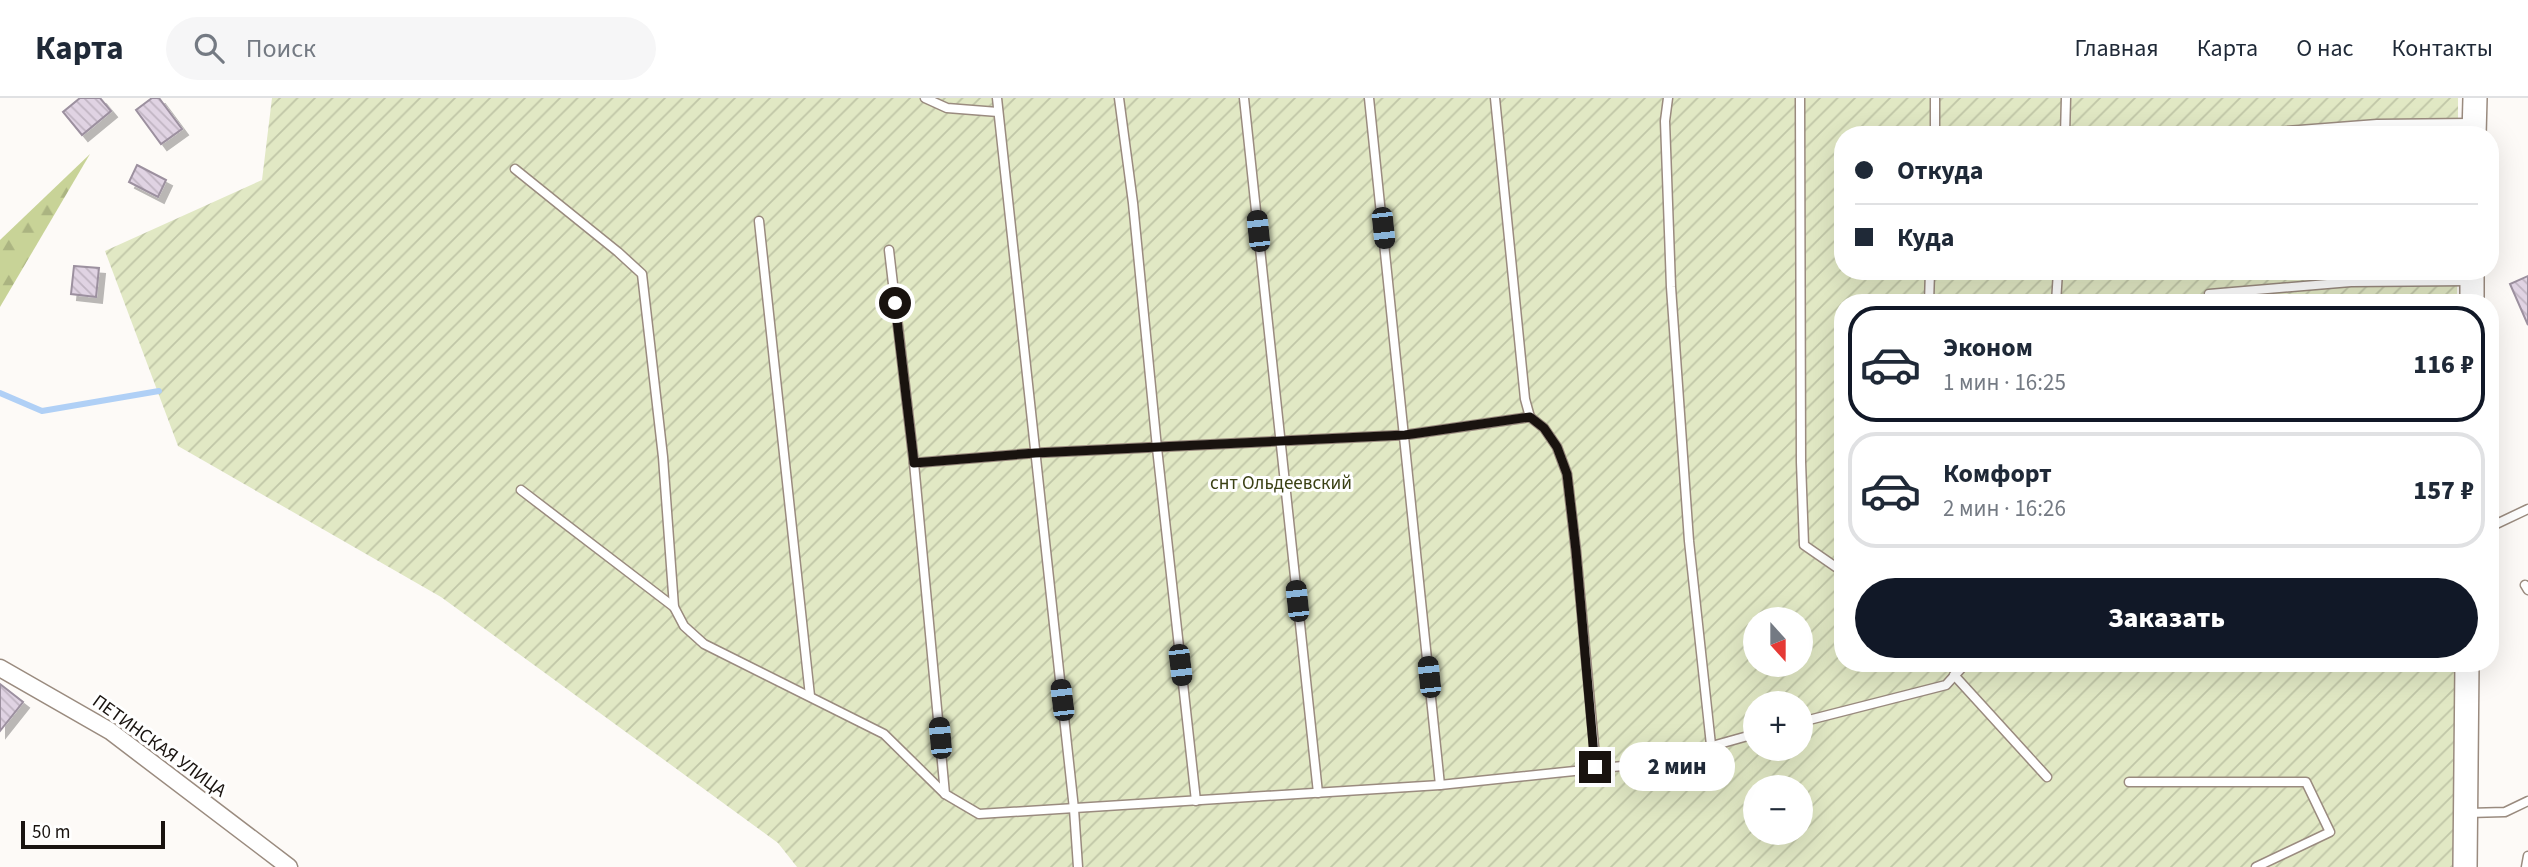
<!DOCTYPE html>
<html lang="ru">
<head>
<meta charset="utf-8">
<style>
  :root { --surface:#fff; --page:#f6f6f7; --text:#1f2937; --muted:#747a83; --line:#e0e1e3; --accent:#111827 }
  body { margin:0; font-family:"Source Sans 3",sans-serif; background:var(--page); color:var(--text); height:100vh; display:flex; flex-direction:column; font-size:26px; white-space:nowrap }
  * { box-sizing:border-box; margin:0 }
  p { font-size:23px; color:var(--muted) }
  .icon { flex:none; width:38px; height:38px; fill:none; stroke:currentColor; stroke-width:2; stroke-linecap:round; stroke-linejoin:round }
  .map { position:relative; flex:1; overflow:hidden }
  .sheet { position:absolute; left:1834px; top:196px; width:665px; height:378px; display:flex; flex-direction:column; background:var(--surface); border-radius:28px; box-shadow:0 7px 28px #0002 }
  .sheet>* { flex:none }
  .top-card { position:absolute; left:1834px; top:28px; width:665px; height:154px; border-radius:28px; box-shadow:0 7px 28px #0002; display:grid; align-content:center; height:154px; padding:0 21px; background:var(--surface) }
  .needle { width:46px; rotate:159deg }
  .tools { position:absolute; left:1743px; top:509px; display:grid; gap:14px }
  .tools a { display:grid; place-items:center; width:70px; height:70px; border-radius:50%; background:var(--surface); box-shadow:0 7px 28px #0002; font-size:35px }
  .scale { position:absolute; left:21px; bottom:18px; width:144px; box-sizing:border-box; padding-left:7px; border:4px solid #19130f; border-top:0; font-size:19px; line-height:24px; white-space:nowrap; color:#19130f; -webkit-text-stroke:5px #fff; paint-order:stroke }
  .end { position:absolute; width:32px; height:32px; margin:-16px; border:9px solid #19130f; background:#fff; box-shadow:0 0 0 4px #fff }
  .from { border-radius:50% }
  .bubble { position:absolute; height:49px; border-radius:24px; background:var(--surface); box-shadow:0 7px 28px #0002; font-size:23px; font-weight:800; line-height:49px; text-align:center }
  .car { position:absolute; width:21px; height:42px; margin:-21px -10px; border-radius:9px; box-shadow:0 0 5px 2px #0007; background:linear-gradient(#222 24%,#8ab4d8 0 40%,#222 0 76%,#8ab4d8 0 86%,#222 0) }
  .top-card b { display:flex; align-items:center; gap:24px; height:66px; font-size:26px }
  .top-card b+b { border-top:2px solid var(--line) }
  .top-card i { width:18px; height:18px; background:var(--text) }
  ul { padding:12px 0 0; list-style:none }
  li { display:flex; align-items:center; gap:21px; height:116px; margin:0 14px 10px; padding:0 7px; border:4px solid var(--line); border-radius:28px }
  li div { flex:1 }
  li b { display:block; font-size:26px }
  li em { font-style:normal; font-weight:800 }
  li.active { border-color:var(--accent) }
  li>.icon { width:63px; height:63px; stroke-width:1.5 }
  .cta { display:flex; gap:14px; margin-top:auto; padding:14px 21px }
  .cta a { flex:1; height:80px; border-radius:42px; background:var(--accent); color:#fff; font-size:28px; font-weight:800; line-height:80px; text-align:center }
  header { display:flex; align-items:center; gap:42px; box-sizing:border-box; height:98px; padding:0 35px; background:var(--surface); border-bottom:2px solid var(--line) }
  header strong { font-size:33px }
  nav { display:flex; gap:38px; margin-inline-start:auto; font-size:24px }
  .search { width:490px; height:63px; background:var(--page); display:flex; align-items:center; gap:18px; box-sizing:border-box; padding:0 24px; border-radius:38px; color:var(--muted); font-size:26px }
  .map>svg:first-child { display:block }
  .forest { fill:url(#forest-firs) }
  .garden { fill:url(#garden-furrows); fill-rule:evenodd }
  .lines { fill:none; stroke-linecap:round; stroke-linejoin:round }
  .stream { stroke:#b0d0f6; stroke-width:6 }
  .building { fill:url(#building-back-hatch); stroke:#9c909f; stroke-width:2; filter:url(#shadow) }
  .lane-casing { stroke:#9a8b7f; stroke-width:11 }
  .street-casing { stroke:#9a8b7f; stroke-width:19 }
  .secondary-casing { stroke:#9a8b7f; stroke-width:26 }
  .lane { stroke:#fff; stroke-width:8 }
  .street { stroke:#fff; stroke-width:16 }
  .secondary { stroke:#fff; stroke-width:23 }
  .route { stroke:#19130f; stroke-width:9 }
  .labels { text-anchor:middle; stroke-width:6; stroke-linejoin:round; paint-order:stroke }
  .park-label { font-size:19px; fill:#3b4115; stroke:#fff }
  .street-label { font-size:19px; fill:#19130f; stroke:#fff }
</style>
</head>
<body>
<header>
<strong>Карта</strong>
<div class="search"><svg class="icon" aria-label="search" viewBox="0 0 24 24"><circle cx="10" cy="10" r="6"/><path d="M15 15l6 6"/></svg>Поиск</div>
<nav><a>Главная</a><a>Карта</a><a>О нас</a><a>Контакты</a></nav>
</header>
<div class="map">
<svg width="2528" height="769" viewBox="0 0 2528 769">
  <defs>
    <pattern id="forest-firs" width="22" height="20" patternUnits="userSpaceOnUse" patternTransform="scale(1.75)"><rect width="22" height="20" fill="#c8d397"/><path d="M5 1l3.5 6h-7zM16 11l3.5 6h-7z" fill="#abb481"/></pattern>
    <pattern id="garden-furrows" width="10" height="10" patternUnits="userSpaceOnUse" patternTransform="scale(1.75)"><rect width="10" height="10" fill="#e1e8c4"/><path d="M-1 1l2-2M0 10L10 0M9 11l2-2" fill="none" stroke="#c0c6a7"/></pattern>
    <pattern id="building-back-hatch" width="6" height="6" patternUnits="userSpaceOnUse" patternTransform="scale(1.75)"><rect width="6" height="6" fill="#e0d3e3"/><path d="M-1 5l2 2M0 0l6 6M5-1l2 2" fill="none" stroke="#c0b4c2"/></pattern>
    <filter id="shadow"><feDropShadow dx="6" dy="6" stdDeviation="0" flood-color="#0004"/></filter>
  </defs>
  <rect width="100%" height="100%" fill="#fdfaf7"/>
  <polygon class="forest" points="90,56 0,209 0,142"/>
  <path class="garden" d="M272,0H2458V37H1843V173H2457V205H1843V565H2455L2453,769H797L778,745L441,499L178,348L105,153L262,82ZM1755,522H1801V567H1755ZM1755,606H1801V651H1755ZM1755,690H1801V735H1755Z"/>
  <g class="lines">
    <polyline class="stream" points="0,295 42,313 159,293"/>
  </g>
  <g class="building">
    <polygon points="80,0 100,0 111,13 82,37 63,14"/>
    <polygon points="152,0 159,0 182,31 161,46 136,12"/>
    <polygon points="137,67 166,82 158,99 129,84"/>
    <polygon points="74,168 99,170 96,199 71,196"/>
    <polygon points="2528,178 2528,227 2510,186"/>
    <polygon points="0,586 23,604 0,633"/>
  </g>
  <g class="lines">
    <g class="lane-casing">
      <g id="lane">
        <polyline points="925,0 947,10 998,14"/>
        <polyline points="997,0 1074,711 1078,769"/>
        <polyline points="1119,0 1133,105 1157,350 1196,703"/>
        <polyline points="1244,0 1318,695"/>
        <polyline points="1369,0 1440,687"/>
        <polyline points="1495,0 1525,301 1530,319 1544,330 1557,349 1567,376 1576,453 1596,669"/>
        <polyline points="1668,0 1665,23 1671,189 1689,443 1711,647"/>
        <polyline points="1800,0 1801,364 1804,447 1843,474"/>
        <polyline points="1935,37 1935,0"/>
        <polyline points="2065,37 2066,0"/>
        <polyline points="2236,37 2377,26 2471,25"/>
        <polyline points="515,71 618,154 642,176 663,359 674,509 684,528 704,546 884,636 945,696 979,716 1440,687 1651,665 1755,636"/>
        <polyline points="759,123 810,598"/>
        <polyline points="889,152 914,365 945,696"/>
        <polyline points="2209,196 2351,184 2469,183"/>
        <polyline points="1929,205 1930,173"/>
        <polyline points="2056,205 2058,173"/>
        <polyline points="914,365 1035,355 1405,337 1530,319"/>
        <polyline points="521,392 674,509"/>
        <polyline points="2490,429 2528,411"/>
        <polyline points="2525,487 2528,492"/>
        <polyline points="1954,577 2047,679"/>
        <polyline points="1801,624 1946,587 1966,565"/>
        <polyline points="2129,684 2306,684 2330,734 2256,769"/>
        <polyline points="2468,715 2505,714 2528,703"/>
        <polyline points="2526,769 2528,758"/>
      </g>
    </g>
    <g class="street-casing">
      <polyline id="street" points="0,570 110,633 289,769"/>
    </g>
    <g class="secondary-casing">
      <g id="secondary">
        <polyline points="2474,37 2475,0"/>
        <polyline points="2472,205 2472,173"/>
        <polyline points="2465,769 2467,565"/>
      </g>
    </g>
    <use href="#lane" class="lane"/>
    <use href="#street" class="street"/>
    <use href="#secondary" class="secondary"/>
  </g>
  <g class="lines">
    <polyline class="route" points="895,205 914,365 1035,355 1405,337 1530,319 1544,330 1557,349 1567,376 1576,453 1595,669"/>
  </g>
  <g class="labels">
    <g class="park-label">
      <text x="1281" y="391">снт Ольдеевский</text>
    </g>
    <g class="street-label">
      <text transform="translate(160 647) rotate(36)" y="7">ПЕТИНСКАЯ УЛИЦА</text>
    </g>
  </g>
</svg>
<div class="tools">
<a><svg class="needle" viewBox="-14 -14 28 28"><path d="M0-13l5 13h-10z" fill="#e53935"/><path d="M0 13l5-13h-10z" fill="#747a83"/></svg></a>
<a>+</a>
<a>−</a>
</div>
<div class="scale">50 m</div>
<i class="end from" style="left:895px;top:205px"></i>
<i class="end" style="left:1595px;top:669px"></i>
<div class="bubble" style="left:1619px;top:644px;width:116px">2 мин</div>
<i class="car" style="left:1383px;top:130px;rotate:174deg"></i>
<i class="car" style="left:1258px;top:133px;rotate:354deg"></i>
<i class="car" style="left:1297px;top:503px;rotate:354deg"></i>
<i class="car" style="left:1180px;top:567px;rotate:173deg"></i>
<i class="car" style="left:1429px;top:579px;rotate:354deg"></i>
<i class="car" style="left:1062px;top:602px;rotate:353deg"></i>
<i class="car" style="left:940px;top:640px;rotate:355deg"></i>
<div class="top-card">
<b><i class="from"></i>Откуда</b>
<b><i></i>Куда</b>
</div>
<section class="sheet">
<ul>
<li class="active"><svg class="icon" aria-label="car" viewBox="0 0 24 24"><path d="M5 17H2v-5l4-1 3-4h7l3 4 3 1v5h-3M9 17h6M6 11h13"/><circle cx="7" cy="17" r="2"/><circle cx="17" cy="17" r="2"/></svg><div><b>Эконом</b><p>1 мин · 16:25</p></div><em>116 ₽</em></li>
<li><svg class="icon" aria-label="car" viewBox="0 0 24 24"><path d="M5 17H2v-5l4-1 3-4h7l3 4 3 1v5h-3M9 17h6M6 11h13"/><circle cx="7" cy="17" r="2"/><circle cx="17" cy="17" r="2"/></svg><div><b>Комфорт</b><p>2 мин · 16:26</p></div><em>157 ₽</em></li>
</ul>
<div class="cta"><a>Заказать</a></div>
</section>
</div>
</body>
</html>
